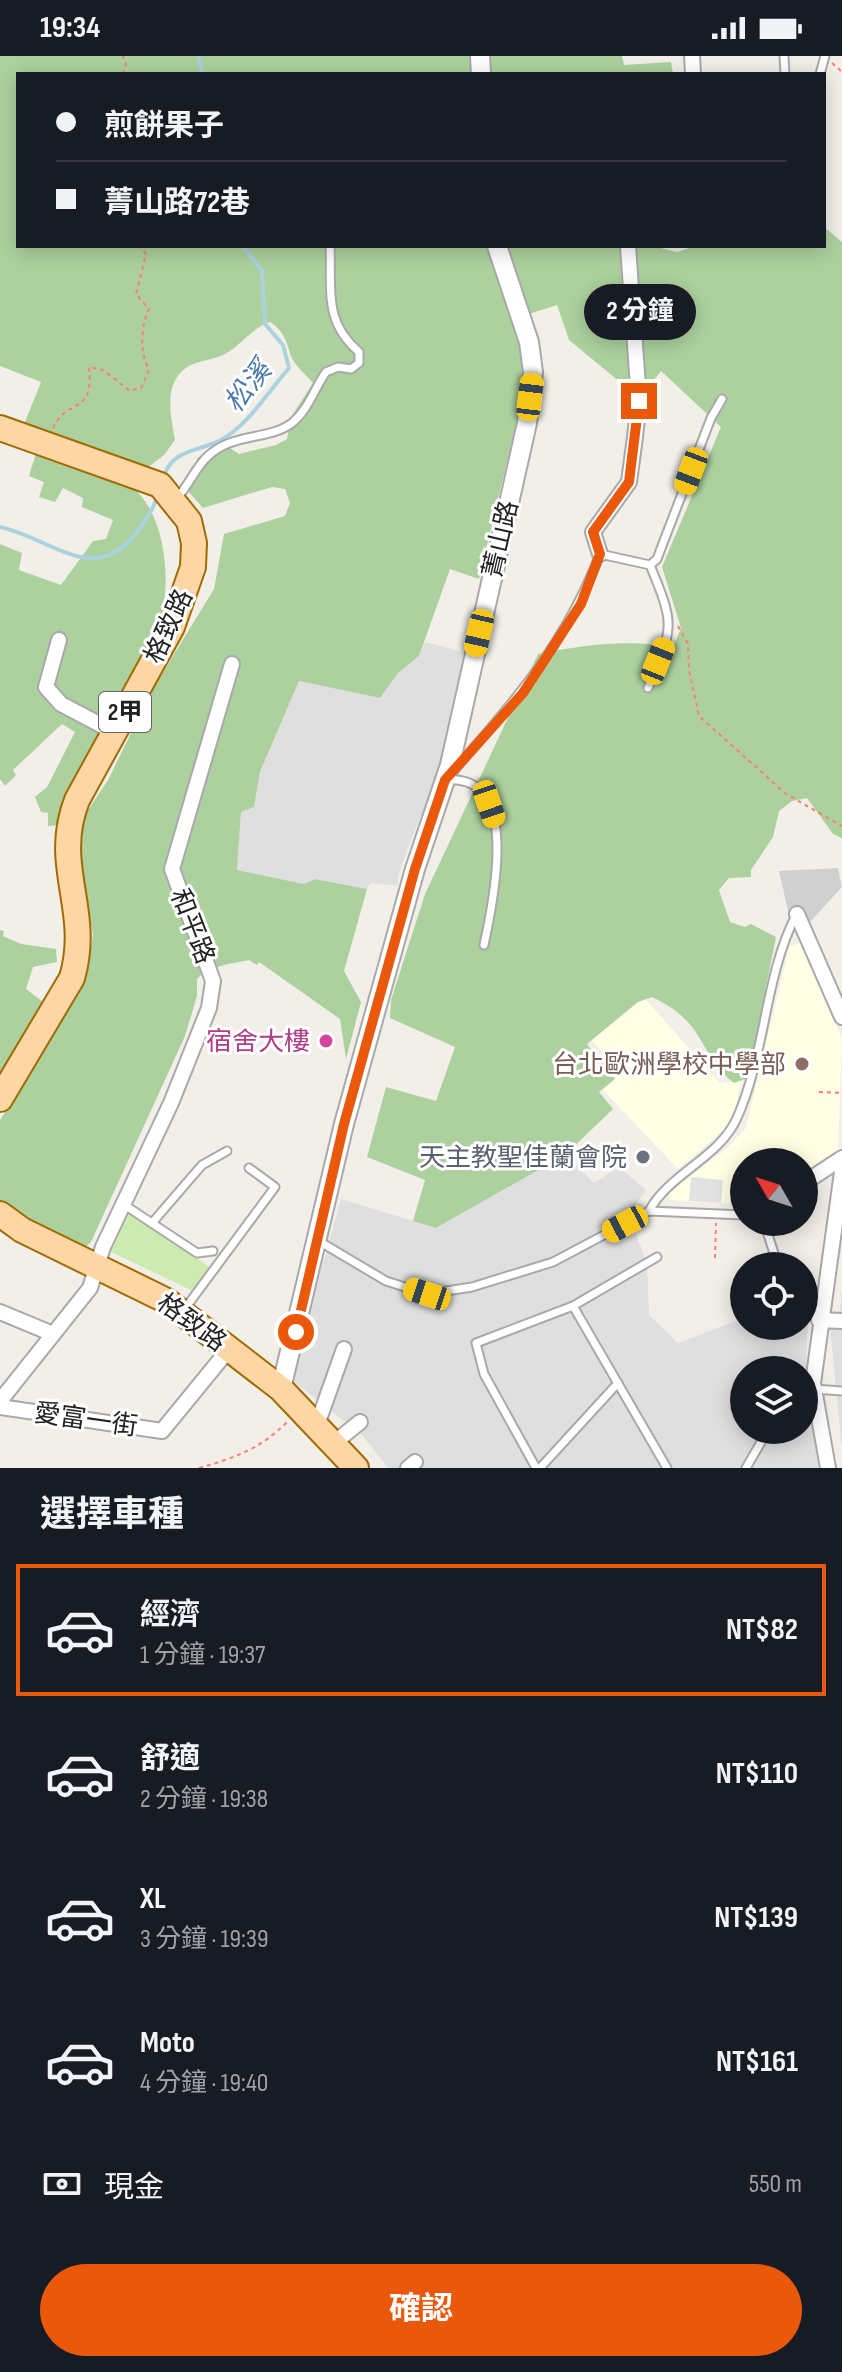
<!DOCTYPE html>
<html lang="zh-TW">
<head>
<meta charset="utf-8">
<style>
  :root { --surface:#171b24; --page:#20242c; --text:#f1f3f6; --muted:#9ea1a6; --line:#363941; --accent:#ea580c }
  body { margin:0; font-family:"Sofia Sans Condensed","Noto Sans TC",sans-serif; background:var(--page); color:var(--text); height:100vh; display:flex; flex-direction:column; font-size:30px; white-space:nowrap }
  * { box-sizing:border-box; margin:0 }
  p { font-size:26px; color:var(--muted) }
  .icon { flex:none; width:44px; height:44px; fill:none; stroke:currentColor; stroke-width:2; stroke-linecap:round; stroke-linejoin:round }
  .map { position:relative; height:1412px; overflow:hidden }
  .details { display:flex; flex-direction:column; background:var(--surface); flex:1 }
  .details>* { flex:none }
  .top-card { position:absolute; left:16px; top:16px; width:810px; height:176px; border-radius:0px; box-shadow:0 4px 20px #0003; display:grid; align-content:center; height:176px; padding:0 40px; background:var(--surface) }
  .needle { width:52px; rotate:309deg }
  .tools { position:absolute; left:730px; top:1092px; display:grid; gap:16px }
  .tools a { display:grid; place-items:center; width:88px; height:88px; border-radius:50%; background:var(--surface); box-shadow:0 4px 20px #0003; font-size:40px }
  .end { position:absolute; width:36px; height:36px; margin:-18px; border:10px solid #ea580c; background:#fff; box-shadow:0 0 0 4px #fff }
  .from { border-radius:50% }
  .bubble { position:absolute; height:56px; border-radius:28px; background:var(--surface); box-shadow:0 4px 20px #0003; font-size:26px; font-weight:700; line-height:56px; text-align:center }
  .car { position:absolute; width:24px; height:48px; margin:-24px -12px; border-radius:10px; box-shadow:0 0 6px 2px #0007; background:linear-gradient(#f5c518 24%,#345 0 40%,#f5c518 0 76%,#345 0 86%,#f5c518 0) }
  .top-card b { display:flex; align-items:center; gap:28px; height:76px; font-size:30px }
  .top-card b+b { border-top:2px solid var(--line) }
  .top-card i { width:20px; height:20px; background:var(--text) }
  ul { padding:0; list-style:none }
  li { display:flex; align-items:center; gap:24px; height:132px; margin:0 16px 12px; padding:0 24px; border:4px solid transparent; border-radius:0px }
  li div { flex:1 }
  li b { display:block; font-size:30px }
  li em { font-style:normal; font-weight:700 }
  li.on { border-color:var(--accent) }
  li>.icon { width:72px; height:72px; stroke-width:1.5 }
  h2 { padding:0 40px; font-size:36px; line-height:96px }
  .pay { display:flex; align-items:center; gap:20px; height:88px; padding:0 40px; font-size:30px }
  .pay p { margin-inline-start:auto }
  .button { display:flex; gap:16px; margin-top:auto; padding:16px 40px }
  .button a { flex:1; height:92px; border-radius:48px; background:var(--accent); color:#fff; font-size:32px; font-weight:700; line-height:92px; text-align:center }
  .status { display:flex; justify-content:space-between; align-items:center; height:56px; padding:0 40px; background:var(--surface); direction:ltr }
  .status svg { height:22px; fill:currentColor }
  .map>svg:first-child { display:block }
  .residential { fill:#e0dfdf; fill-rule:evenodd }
  .education { fill:#ffffe5 }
  .religious { fill:#d0d0d0 }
  .grass { fill:#cdebb0 }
  .forest { fill:#add19e }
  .parking { fill:#e2e2e2 }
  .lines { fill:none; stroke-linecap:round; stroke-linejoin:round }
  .stream { stroke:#aad3df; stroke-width:4 }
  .service-casing { stroke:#a9a9a9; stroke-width:11 }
  .minor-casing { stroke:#a9a9a9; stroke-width:18 }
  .tertiary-casing { stroke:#a9a9a9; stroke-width:22 }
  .primary-casing { stroke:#a06b00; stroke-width:28 }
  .path { stroke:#fa8072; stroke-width:2; stroke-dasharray:4 4; stroke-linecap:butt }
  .service { stroke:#fff; stroke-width:7 }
  .minor { stroke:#fff; stroke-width:14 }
  .tertiary { stroke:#fff; stroke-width:18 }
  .primary { stroke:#fcd6a4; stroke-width:24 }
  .route { stroke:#ea580c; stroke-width:10 }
  .hotel-dot { fill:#d1479c; stroke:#fff; stroke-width:3 }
  .education-dot { fill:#8d6e63; stroke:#fff; stroke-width:3 }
  .worship-dot { fill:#6b7280; stroke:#fff; stroke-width:3 }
  .labels { text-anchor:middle; stroke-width:6; stroke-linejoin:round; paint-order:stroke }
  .shield { fill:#fff; stroke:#646464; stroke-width:2 }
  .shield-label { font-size:24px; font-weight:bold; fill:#222 }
  .street-label { font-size:26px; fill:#222; stroke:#fff }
  .hotel-label { font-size:26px; fill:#b23c85; stroke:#fff; text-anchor:end }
  .education-label { font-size:26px; fill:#785e54; stroke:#fff; text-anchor:end }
  .worship-label { font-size:26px; fill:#5b616d; stroke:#fff; text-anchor:end }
  .water-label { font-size:28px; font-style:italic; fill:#4a7aab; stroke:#fff }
</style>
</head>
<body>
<div class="status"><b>19:34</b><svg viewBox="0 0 49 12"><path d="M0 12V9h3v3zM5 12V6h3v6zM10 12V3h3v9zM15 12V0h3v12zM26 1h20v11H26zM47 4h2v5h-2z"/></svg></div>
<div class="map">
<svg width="842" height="1412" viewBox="0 0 842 1412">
  <rect width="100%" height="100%" fill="#f2efe9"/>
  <g class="residential">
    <polygon points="425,586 467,597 441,710 408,792 398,820 398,830 371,827 367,833 315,823 305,828 237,814 241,755 254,751 260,716 299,625 380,642 398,617 419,600"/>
    <path d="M565,1099L594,1127L619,1111L646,1134L629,1159L647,1207L649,1259L678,1287L741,1263L744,1270H804V1266H808L806,1308L818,1412H388L363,1380L291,1323L341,1143L436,1172ZM744,1314H804V1374H744Z"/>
    <polygon points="842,1234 842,1393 830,1272 840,1253"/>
  </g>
  <g class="education">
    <polygon points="802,886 842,984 838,1099 804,1119 804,1106 744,1106 744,1139 737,1148 669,1144 670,1135 726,1093 746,1072 789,891"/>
    <polygon points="639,936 720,1027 741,1025 733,1066 678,1113 603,1034 619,1018 588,979"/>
  </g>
  <polygon class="religious" points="838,812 842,831 810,866 789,859 779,815"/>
  <polygon class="grass" points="129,1155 211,1212 195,1236 109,1195"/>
  <g class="forest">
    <path d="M0,0H475L476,18H18V190H491L522,291L521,347L479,523L450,513L419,600L398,617L380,642L299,625L260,716L254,751L241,756L237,814L304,828L315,823L367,833L344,915L361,946L346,1003L340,963L259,906L257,909L249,904C232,908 210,909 197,923V940L185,980L91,1186L82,1194L13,1160L0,1144V1064L34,1011L88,912L93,878L78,800L86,757L108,724L152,634L214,533L224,478L285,460L290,447L285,433L272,431L203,452L184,431L196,415L197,402L224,388L239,398L276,389L287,383L291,361L313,327C306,319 295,310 291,300C286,285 285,276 270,266C252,272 241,289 225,298C214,304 200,304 189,310C162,326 171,360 175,384L164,399L147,412L23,371L41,326L0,310Z"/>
    <polygon points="490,0 622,0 624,9 671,6 673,18 491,18"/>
    <path d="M824,171L842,186V782L833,778L807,742L792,745L779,755L773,781L751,814V821L729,822L719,834L730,866L745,871L751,868L776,881L748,1022L734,1027L729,1023C695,988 703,965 652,941L638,946L587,988L615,1023L599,1036L613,1053L565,1099L436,1172L413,1165L425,1124L367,1101L386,1031L436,1045L455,991L390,962L391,944L425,838L538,598C582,589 629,583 673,591L681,572L662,511L721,371L661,315L649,330L626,331L569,284L557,249L529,258L505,190H653L677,196L696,190H824Z"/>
    <path d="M36,397C59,405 116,418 133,432C164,457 171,520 162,557C148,617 96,691 65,747L58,769L48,770V757L41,756L35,741L47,731L75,676L62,668L13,714L16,719L5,730L0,723V488L22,497L19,514L61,529L93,485L106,483L113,464L82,451L83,442L63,432L55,446L39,441L44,426L29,420Z"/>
    <polygon points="0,874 4,875 3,880 21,888 56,893 57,906 33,911 26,933 43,946 34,972 0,1025"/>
  </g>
  <polygon class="parking" points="691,1121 723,1124 721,1147 689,1145"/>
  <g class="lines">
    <g class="stream">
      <polyline points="198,0 203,18"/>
      <path d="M165,418C173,393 201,395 221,384C249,368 268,336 289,312L283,289L265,268L262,215L243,190"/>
      <path d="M0,471C52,482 97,534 139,473C146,463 154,453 157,441"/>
    </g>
    <g class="service-casing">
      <g id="service">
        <polyline points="784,0 785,18"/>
        <polyline points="820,18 825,0"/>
        <path d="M177,442C188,430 195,413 206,402C231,376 268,385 292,367C309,353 314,333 326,316L338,311L351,313L359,307V296C323,265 332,234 330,190"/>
        <path d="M648,632C673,570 676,572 650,509"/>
        <path d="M454,714C515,646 567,585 600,498L650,509L657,503L711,362L722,343"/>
        <path d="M447,724C522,718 493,847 484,889"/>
        <polyline points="123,1148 197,1197 213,1195"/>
        <path d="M649,1155C670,1117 719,1102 737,1062C766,997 764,922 796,859"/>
        <polyline points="764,1166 778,1210"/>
        <polyline points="152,1167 202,1109 227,1095"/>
        <polyline points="317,1184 386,1225 427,1238 472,1231 553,1206 649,1155 744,1159"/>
        <polyline points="657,1201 573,1250 667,1412"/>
        <polyline points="804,1250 819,1264"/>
        <polyline points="184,1254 275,1131 249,1112"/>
        <polyline points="814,1333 842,1335"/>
        <polyline points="536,1412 484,1318 476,1287 573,1250"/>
        <polyline points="540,1412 618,1327"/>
        <polyline points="746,1412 768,1374"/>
      </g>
    </g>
    <g class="minor-casing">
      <g id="minor">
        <polyline points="692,0 693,18"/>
        <polyline points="600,498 593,476 629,426 635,381 639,345 628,190"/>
        <polyline points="59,584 46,631 61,648 114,676"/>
        <polyline points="797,858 842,961"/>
        <polyline points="804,1127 842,1102"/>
        <polyline points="0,1256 53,1278"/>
        <polyline points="819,1264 842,1265"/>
        <polyline points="0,1345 90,1232 103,1191 171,1047 209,952 213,925 172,813 232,608"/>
        <polyline points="0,1351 162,1375 229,1293"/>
        <polyline points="317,1369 344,1293"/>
        <polyline points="334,1387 360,1366"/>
        <polyline points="408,1412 415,1406"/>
        <polyline points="828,1412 813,1327 842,1116"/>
      </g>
    </g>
    <g class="tertiary-casing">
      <g id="tertiary">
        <polyline points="480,0 481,18"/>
        <polyline points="281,1333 344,1068 415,813 450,709 527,367 533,316 529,286 497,190"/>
      </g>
    </g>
    <g class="primary-casing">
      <g id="primary">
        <path d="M0,372L160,429L189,465L194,487L193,511L172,571L77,744C51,811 92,853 72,922L0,1043"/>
        <polyline points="0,1158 22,1174 167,1245 281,1333 356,1412"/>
      </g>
    </g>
    <g class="path">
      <polyline points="832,7 842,16"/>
      <polyline points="123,18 126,9 123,0"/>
      <path d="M53,372C67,341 94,361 89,311L103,314L130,335L142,331L149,313C139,298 141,269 149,253L136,238L146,198L139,190"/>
      <polyline points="678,570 688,588 689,614 699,660 786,738 842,770"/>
      <polyline points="819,1036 842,1037"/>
      <polyline points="715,1202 716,1167"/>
      <path d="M199,1412C235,1402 262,1392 288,1365"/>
    </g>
    <use href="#service" class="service"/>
    <use href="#minor" class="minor"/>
    <use href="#tertiary" class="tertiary"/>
    <use href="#primary" class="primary"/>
  </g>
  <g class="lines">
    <polyline class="route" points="296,1276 344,1068 415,813 445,724 523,637 581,548 600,498 593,476 629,426 639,345"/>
  </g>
  <circle class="hotel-dot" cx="326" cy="985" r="8"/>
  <circle class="education-dot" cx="802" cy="1008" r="8"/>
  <circle class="worship-dot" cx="643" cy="1101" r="8"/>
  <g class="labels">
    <rect class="shield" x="99" y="636" width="52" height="40" rx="6"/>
    <g class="shield-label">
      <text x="125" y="664">2甲</text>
    </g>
    <g class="street-label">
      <text transform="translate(500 483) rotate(-77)" y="9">菁山路</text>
      <text transform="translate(168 570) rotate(-65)" y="9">格致路</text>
      <text transform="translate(193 870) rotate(69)" y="9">和平路</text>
      <text transform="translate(192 1266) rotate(36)" y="9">格致路</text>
      <text transform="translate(86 1363) rotate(8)" y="9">愛富一街</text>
    </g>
    <g class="hotel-label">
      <text x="310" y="994">宿舍大樓</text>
    </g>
    <g class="education-label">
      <text x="786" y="1017">台北歐洲學校中學部</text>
    </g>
    <g class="worship-label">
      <text x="627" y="1110">天主教聖佳蘭會院</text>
    </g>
    <g class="water-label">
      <text transform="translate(247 330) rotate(-51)" y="10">松溪</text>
    </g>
  </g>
</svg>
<div class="tools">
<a><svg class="needle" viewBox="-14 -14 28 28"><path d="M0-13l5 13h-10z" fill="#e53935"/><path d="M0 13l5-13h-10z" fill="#9ea1a6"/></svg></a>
<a><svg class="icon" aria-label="locate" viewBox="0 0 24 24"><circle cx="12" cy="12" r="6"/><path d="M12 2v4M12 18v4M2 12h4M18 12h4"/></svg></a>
<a><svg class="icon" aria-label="layers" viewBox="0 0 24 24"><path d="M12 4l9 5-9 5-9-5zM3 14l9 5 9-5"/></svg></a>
</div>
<i class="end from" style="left:296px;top:1276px"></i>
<i class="end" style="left:639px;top:345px"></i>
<div class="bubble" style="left:584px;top:228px;width:112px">2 分鐘</div>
<i class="car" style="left:530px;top:341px;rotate:7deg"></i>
<i class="car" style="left:691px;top:415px;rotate:201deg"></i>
<i class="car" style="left:479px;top:577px;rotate:193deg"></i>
<i class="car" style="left:658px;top:605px;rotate:22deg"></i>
<i class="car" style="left:489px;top:748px;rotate:161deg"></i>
<i class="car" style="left:625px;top:1168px;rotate:242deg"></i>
<i class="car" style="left:427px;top:1238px;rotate:288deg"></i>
<div class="top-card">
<b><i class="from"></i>煎餅果子</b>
<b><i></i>菁山路72巷</b>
</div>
</div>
<section class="details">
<h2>選擇車種</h2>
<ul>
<li class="on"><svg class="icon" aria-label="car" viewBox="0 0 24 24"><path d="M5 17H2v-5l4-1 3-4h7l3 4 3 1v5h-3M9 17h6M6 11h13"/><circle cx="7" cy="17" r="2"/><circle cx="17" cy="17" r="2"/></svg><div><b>經濟</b><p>1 分鐘 · 19:37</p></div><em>NT$82</em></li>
<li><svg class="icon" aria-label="car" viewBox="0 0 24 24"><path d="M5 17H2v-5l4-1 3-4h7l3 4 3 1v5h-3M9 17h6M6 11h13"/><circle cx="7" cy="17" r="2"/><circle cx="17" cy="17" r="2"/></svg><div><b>舒適</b><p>2 分鐘 · 19:38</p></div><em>NT$110</em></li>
<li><svg class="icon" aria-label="car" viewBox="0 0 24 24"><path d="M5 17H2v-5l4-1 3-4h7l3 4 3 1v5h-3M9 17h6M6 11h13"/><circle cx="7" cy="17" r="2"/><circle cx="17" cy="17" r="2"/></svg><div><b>XL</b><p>3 分鐘 · 19:39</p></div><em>NT$139</em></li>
<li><svg class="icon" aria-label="car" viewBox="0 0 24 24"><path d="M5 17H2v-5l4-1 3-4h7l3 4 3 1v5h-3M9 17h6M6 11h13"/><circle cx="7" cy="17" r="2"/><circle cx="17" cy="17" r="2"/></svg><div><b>Moto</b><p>4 分鐘 · 19:40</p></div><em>NT$161</em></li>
</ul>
<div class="pay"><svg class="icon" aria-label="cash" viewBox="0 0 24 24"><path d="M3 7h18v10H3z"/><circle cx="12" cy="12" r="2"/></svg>現金<p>550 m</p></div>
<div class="button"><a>確認</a></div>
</section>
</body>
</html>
